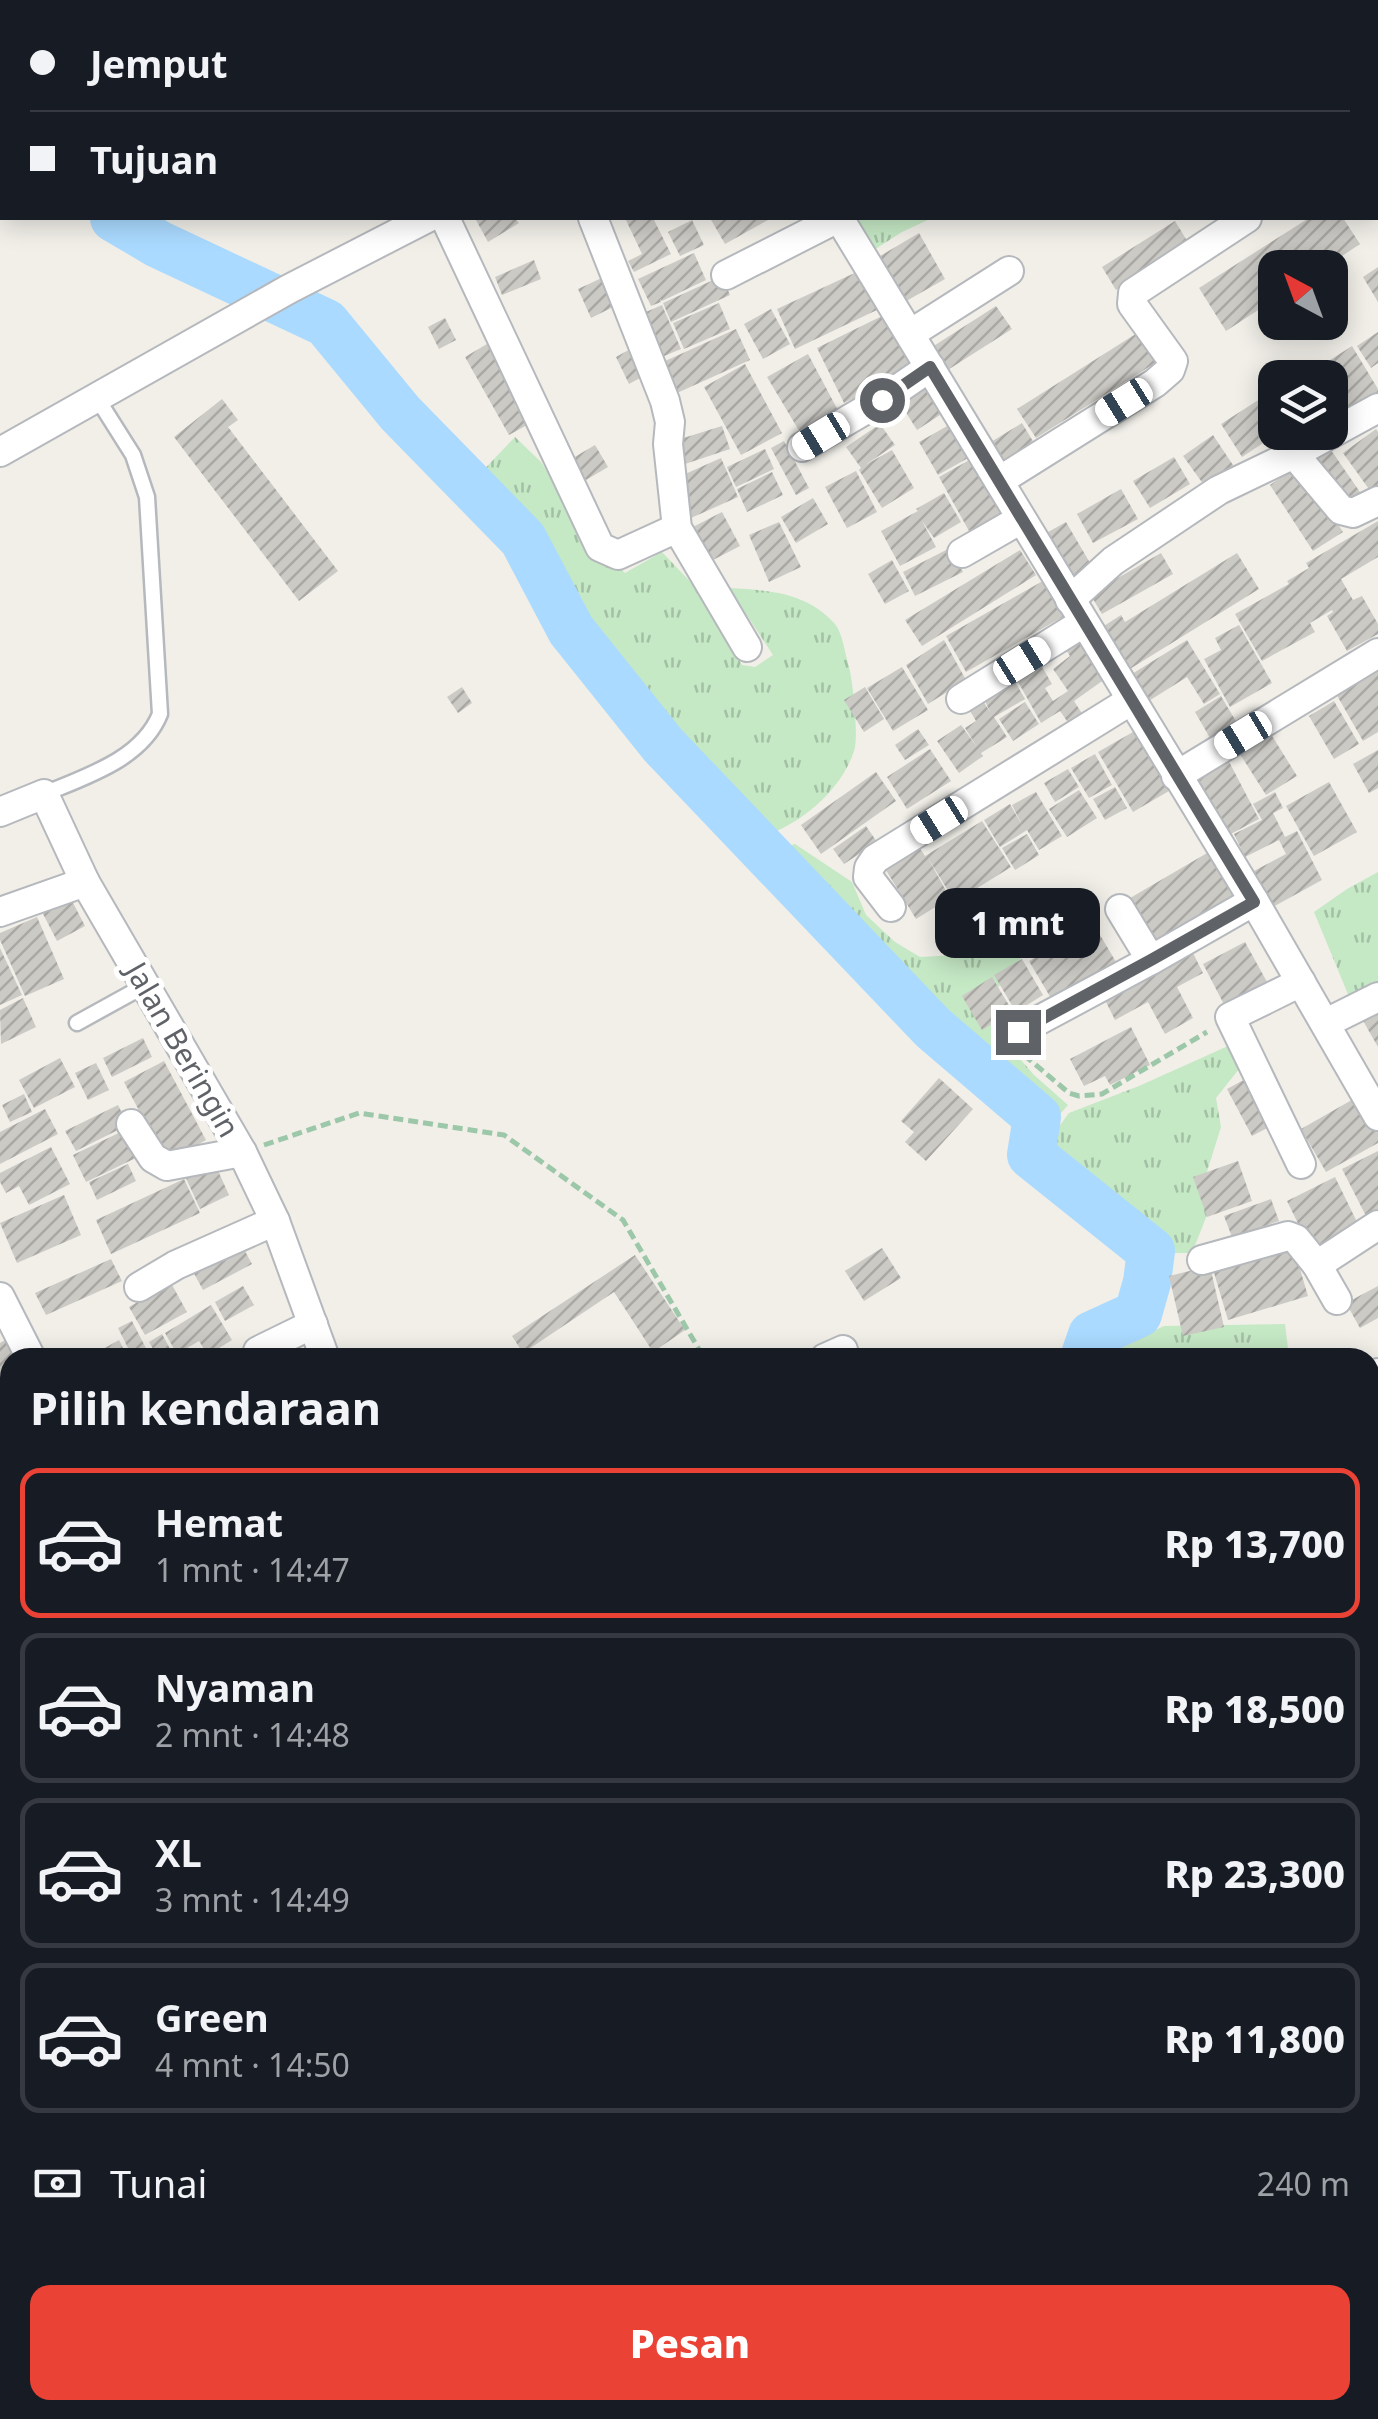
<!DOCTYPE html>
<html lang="id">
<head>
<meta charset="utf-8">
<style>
  :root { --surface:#171b24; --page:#20242c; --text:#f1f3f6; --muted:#9ea1a6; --line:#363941; --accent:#ea4335 }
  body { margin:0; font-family:"Noto Sans",sans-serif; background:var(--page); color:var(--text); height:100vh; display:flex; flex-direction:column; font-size:38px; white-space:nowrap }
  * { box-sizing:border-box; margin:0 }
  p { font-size:32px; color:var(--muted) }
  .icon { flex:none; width:55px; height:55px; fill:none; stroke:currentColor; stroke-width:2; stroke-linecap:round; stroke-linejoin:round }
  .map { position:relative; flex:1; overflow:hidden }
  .sheet { position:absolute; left:0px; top:1348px; width:1380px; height:1072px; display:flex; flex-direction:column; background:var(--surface); border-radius:30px 30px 0 0; box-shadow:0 5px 25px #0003 }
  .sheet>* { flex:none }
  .guide { position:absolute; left:0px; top:0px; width:1380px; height:220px; box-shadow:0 5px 25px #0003; display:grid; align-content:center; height:220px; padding:0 30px; background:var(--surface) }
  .needle { width:65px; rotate:319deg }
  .fabs { position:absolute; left:1258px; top:250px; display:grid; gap:20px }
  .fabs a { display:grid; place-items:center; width:90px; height:90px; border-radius:20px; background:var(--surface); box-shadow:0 5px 25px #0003; font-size:50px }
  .end { position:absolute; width:45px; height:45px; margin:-22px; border:12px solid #5f6368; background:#fff; box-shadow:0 0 0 5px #fff }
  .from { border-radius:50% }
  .bubble { position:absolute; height:70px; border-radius:20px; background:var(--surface); box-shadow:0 5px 25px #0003; font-size:32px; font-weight:800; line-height:70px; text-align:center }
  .car { position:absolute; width:30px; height:60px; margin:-30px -15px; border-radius:12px; box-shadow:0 0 8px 2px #0007; background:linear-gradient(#fff 24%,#345 0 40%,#fff 0 76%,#345 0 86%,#fff 0) }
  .guide b { display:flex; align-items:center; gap:35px; height:95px; font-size:38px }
  .guide b+b { border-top:2px solid var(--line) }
  .guide i { width:25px; height:25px; background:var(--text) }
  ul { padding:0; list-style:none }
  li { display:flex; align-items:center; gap:30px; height:150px; margin:0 20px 15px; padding:0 10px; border:5px solid var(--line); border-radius:20px }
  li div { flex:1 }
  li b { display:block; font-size:38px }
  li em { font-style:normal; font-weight:800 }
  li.on { border-color:var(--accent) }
  li>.icon { width:90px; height:90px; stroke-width:1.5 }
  h2 { padding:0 30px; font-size:45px; line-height:120px }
  .pay { display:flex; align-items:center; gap:25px; height:110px; padding:0 30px; font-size:38px }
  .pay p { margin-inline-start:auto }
  .action { display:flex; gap:20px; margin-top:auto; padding:20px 30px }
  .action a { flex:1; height:115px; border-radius:20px; background:var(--accent); color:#fff; font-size:40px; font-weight:800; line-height:115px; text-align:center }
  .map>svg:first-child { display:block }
  .grass { fill:url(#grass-tufts) }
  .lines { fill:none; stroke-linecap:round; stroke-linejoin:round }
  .river { stroke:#aadaff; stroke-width:48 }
  .building { fill:url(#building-hatch) }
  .lane-casing { stroke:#b5b8bc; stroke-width:19 }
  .street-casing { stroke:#b5b8bc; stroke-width:32 }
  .secondary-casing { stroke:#b6babf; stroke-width:45 }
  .path { stroke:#9cc7a9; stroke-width:5; stroke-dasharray:10 5; stroke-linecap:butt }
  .lane { stroke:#fff; stroke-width:14 }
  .street { stroke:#fff; stroke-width:28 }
  .secondary { stroke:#fff; stroke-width:40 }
  .route { stroke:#5f6368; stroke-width:12 }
  .labels { text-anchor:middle; stroke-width:10; stroke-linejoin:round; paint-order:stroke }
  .street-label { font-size:30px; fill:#5f6368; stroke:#fff }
</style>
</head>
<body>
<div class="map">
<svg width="1378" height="2419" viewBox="0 0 1378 2419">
  <defs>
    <pattern id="grass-tufts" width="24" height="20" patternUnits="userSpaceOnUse" patternTransform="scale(2.5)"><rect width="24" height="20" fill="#c5e8c5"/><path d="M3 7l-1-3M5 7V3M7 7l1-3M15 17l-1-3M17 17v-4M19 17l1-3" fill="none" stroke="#a3c0a4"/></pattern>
    <pattern id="building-hatch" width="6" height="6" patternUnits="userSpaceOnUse" patternTransform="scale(2.5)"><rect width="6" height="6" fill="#cccac5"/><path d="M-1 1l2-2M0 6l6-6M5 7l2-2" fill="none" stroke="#a9a8a4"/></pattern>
  </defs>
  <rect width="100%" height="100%" fill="#f1efe8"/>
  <g class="grass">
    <polygon points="847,218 932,218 902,232 866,255"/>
    <path d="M515,437L541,462L584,530L625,573L662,552L701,593L742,665L755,667L773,655L729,588C768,590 807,592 835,624C843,634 845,655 849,667C853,682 859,737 854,751C842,788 805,821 769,834L736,806L629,688L585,633L542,542L515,509L475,479Z"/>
    <polygon points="795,844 852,882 866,915 895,942 920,957 957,955 1031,924 1071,899 1082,905 1073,938 1031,946 1002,982 980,1013 1034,1075 1068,1105 1054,1121 997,1068 946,1025 779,849"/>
    <polygon points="1378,872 1378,985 1350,999 1314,912 1347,889"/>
    <polygon points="1228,1046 1239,1069 1216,1098 1221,1127 1206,1175 1207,1215 1192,1253 1174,1253 1135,1218 1097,1193 1045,1146 1069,1113 1139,1086"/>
    <polygon points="1285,1324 1289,1357 1114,1358 1116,1348 1164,1326"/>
    <polygon points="1370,1796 1378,1798 1378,1957 1370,1951"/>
    <polygon points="1370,2008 1378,2013 1378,2419 840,2419 831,2410 1370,2410"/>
  </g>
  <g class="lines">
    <g class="river">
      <polyline points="119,2 120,0"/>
      <polyline points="114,218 158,244 326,323 400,413 523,539 571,630 663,745 933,1028 1037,1117 1031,1155 1151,1251 1147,1282 1138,1314 1092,1335 1084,1358"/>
      <polyline points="1370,1986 1378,1993"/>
    </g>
  </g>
  <g class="building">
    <polygon points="479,218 515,218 519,223 488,242 476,220"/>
    <polygon points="625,218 653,218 671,254 634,272 628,261 642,254"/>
    <polygon points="710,218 766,218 768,220 725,244"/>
    <polygon points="1309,218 1343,218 1360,244 1324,268 1275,268 1275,299 1226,331 1199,288"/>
    <polygon points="692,220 704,245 680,256 668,232"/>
    <polygon points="1175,221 1189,244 1116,290 1102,267"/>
    <polygon points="919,233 945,279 901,304 875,259"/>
    <polygon points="694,253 706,280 662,301 660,299 661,302 651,306 638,279"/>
    <polygon points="534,260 541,279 502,295 495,277"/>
    <polygon points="1378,267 1378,302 1363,277"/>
    <polygon points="861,270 879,309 795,349 777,309"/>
    <polygon points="606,276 619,304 591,318 578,289"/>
    <polygon points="722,276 730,295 671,322 663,303"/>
    <polygon points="719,303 730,329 684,349 673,323"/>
    <polygon points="662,305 681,349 657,359 639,315"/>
    <polygon points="996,306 1012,329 943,373 929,349"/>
    <polygon points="771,309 790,344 763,359 744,324"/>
    <polygon points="886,314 913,369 844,403 817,348"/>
    <polygon points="445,318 456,340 439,349 428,327"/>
    <polygon points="736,329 750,360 677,393 663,362"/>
    <polygon points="1142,330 1160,360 1036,438 1017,409"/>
    <polygon points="1378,332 1378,363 1371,368 1357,346"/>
    <polygon points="487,344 520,402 515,405 527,425 509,435 465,357"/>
    <polygon points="636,346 649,373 629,384 616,357"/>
    <polygon points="1352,346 1378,389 1378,396 1330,426 1330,378 1302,378"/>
    <polygon points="808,354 842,418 804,439 767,377"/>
    <polygon points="745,364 782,433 741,455 704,387"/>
    <polygon points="924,384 943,413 917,430 898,400"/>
    <polygon points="1263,397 1275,415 1275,432 1280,432 1242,457 1221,424"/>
    <polygon points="222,399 238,420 228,427 338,571 299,601 174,437"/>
    <polygon points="1022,423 1034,443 998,465 986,445"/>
    <polygon points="880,424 895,445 865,465 892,450 914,488 882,508 859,470 861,468 846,447"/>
    <polygon points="949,425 968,458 938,475 919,442"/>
    <polygon points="722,426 730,449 685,464 677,440"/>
    <polygon points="1376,429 1378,432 1378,487 1371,492 1343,453"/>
    <polygon points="1213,435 1235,468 1206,488 1183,456"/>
    <polygon points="784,441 809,488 796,495 771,448"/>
    <polygon points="595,445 608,467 586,480 573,458"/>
    <polygon points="765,449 774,469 736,487 727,467"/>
    <polygon points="1331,450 1362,495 1343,508 1313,462"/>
    <polygon points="1174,457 1190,484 1150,508 1133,481"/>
    <polygon points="721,458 738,497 691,518 674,479"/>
    <polygon points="973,458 1004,512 969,531 939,477"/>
    <polygon points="1299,465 1343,532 1313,551 1270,485"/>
    <polygon points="856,471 877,512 847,528 825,487"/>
    <polygon points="772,472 783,495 747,512 737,489"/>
    <polygon points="1121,489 1138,519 1093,543 1077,514"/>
    <polygon points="944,493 961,522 934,538 922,521 936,547 900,566 881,531 918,511 916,509"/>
    <polygon points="813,498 828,524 796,543 781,517"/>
    <polygon points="722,512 740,546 711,561 693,527"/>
    <polygon points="1378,521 1378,557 1341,579 1353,600 1362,596 1378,624 1378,634 1347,651 1327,616 1333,612 1332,610 1310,623 1315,632 1262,661 1235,614 1289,584 1287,581 1309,568 1306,563"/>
    <polygon points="779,522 801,567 769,582 749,535"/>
    <polygon points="1066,522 1093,568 1068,583 1041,536"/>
    <polygon points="950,548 963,572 915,596 903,572"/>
    <polygon points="1020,550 1036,575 922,646 905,620"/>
    <polygon points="1161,553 1173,574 1102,614 1090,594"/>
    <polygon points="1237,553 1259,589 1125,672 1099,629 1121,615 1125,622"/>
    <polygon points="892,560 909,591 885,604 868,574"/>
    <polygon points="1048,578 1068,614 966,672 946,636"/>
    <polygon points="1239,625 1272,683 1230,707 1204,659 1221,650 1215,638"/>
    <polygon points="1076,632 1085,645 1082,647 1105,679 1074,701 1083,715 1069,724 1060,711 1041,723 1013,673 1037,658 1052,684 1045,688 1053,701 1068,691 1053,669 1070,656 1061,642"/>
    <polygon points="944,640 966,680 928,704 906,665"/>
    <polygon points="1187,640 1220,694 1204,704 1187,677 1144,704 1127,677"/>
    <polygon points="1378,666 1378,732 1363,741 1335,692"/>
    <polygon points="902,667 928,710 893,731 867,688"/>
    <polygon points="1011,675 1025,699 994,717 1007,737 981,753 983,756 959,773 937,741 961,725 977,747 965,728 976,721 964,701 978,693 990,712 981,692"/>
    <polygon points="462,687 472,703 458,713 447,697"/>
    <polygon points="865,687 884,719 864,732 844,700"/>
    <polygon points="1221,696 1237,723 1210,738 1195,712"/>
    <polygon points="1334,701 1359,744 1334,759 1309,716"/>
    <polygon points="1025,702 1039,724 1013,741 999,719"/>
    <polygon points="1140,728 1174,788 1133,812 1098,752"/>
    <polygon points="918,729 929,745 905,760 895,745"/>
    <polygon points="1269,731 1297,776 1266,795 1238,751"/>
    <polygon points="930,749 951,781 907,809 887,777"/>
    <polygon points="1378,750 1378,788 1369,793 1353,764"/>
    <polygon points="1095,754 1112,785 1089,798 1071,768"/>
    <polygon points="1225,754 1259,819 1225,837 1191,772"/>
    <polygon points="1068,769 1079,787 1055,802 1044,783"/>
    <polygon points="876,772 896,801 821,854 801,825"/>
    <polygon points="1329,782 1357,832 1314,856 1286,806"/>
    <polygon points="1115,787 1127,808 1105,820 1093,799"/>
    <polygon points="1079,790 1097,818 1067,837 1049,809"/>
    <polygon points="1036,792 1062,836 1039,850 1027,830 1000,847 984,820 1010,804 1023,827 1012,805"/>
    <polygon points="1275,792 1283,808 1273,813 1285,837 1297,831 1322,880 1271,908 1252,872 1286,854 1279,840 1245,857 1234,834 1262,820 1253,804"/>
    <polygon points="982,821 1011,867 955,902 928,858 950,898 916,919 884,867 918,845 925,856"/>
    <polygon points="866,826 877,842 844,864 833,849"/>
    <polygon points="1027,834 1039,855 1015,870 1002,848"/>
    <polygon points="1214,849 1243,900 1154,952 1125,901"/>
    <polygon points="69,895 85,926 57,941 41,910"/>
    <polygon points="37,917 64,979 25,996 0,940 0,933"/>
    <polygon points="1093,923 1116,962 1052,1000 1029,961"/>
    <polygon points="1245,942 1272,991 1229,1014 1203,964"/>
    <polygon points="0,948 22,995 0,1005"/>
    <polygon points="1192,951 1203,973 1177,987 1193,1018 1165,1034 1148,1002 1115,1020 1104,998"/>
    <polygon points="1022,959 1043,995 1016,1012 994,975"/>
    <polygon points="992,977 1013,1012 982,1030 962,996"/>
    <polygon points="23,998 36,1027 1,1044 0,1010"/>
    <polygon points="1378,1009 1378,1047 1362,1019"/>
    <polygon points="1131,1027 1150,1065 1110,1085 1105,1076 1084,1086 1070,1059"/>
    <polygon points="143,1038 152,1057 112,1077 103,1058"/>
    <polygon points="60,1058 75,1087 34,1108 19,1080"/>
    <polygon points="164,1061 206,1140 166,1162 124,1082"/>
    <polygon points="96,1063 109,1090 88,1100 75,1073"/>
    <polygon points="1251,1076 1275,1124 1252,1136 1227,1089"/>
    <polygon points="939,1078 973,1109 926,1161 905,1142 914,1132 901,1121"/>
    <polygon points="24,1094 32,1112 10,1122 2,1105"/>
    <polygon points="1357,1097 1378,1133 1378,1143 1326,1172 1301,1129"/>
    <polygon points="118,1105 128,1125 76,1151 65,1131"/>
    <polygon points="45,1109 58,1134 0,1164 0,1132"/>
    <polygon points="129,1128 142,1155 86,1182 73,1155"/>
    <polygon points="51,1147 70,1184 29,1205 19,1186 6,1193 0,1182 0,1173"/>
    <polygon points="1378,1151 1378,1210 1366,1216 1342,1169"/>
    <polygon points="1238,1161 1252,1201 1207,1217 1193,1177"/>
    <polygon points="214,1162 229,1195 200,1209 185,1176"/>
    <polygon points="128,1164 136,1181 97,1200 89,1182"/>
    <polygon points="1335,1177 1359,1226 1311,1250 1287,1201"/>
    <polygon points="184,1179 200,1213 111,1254 96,1220"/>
    <polygon points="64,1195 81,1235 17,1263 0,1223"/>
    <polygon points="1271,1199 1279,1221 1232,1237 1224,1216"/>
    <polygon points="239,1240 252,1264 203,1290 190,1266"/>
    <polygon points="1292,1242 1308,1296 1228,1320 1212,1266"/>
    <polygon points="882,1248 901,1278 864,1301 845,1271"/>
    <polygon points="635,1255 685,1330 653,1352 614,1292 523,1353 512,1336"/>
    <polygon points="111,1259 122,1281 46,1315 35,1293"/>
    <polygon points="1210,1266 1224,1327 1183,1336 1169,1276"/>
    <polygon points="171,1283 187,1312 145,1335 129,1307"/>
    <polygon points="243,1286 254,1305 225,1321 215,1302"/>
    <polygon points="1378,1286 1378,1318 1360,1328 1346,1303"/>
    <polygon points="211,1305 232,1340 208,1355 199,1341 177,1354 165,1333"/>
    <polygon points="132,1321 151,1358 133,1358 118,1328"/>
    <polygon points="162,1334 175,1358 158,1358 149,1342"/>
    <polygon points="5,1340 14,1358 10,1358 10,1375 0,1380 0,1343"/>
    <polygon points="119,1340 128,1358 87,1358"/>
    <polygon points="10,1381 10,1447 0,1451 0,1386"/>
    <polygon points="7,1566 10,1573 10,1626 0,1630 0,1569"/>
    <polygon points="10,1800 10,1835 2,1842 0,1839 0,1808"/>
    <polygon points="10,2129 10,2207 0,2214 0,2136"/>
  </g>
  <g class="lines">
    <g class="lane-casing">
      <g id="lane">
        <polyline points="1193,0 1195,2"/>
        <polyline points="1275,2 1280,0"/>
        <path d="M44,794C87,776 142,759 160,714L147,497L133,455L97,398"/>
        <polyline points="77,1023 144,986"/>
        <polyline points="0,2082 10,2075"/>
        <polyline points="56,2419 69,2410"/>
      </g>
    </g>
    <g class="street-casing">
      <g id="street">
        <polyline points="702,0 704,2"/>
        <polyline points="445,218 600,547 618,555 677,528"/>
        <polyline points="593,218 665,401 670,422 668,444 677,528 747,647"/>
        <polyline points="839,218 1254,901 1378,1116"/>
        <polyline points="726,275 838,218"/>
        <polyline points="910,334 1009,271"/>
        <polyline points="802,447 882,400 930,367"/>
        <polyline points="0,452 289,289 427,218"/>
        <polyline points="1294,454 1341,510 1353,513 1378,501"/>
        <polyline points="999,481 1155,383 1170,370 1173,361 1132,304 1133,293 1247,218"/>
        <polyline points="962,553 1021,519"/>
        <polyline points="1070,600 1113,561 1219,490 1294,454 1378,408"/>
        <polyline points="961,699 1083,623"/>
        <polyline points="1176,776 1378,653"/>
        <polyline points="0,812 44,794 85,882 242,1152 275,1221 325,1358"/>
        <polyline points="891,907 868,877 869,868 875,859 1130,701"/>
        <polyline points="1120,909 1151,960"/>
        <polyline points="0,912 85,882"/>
        <polyline points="1301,982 1230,1017 1301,1164"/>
        <polyline points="1326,1023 1378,997"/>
        <polyline points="1017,1032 1151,960 1254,901"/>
        <polyline points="131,1124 153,1158 167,1166 242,1152"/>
        <polyline points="1202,1260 1288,1236 1296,1239 1317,1265"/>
        <polyline points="139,1287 176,1265 275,1221"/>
        <polyline points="0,1297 31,1358"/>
        <polyline points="1337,1300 1317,1265 1378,1225"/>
        <polyline points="258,1351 313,1324"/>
        <polyline points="825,1358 843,1350"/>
        <polyline points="1370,1385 1378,1373"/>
        <polyline points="0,1473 10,1497"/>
        <polyline points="0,1523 10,1519"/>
        <polyline points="0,1724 10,1722"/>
        <polyline points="0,1903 10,1915"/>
        <polyline points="403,2410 411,2419"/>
      </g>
    </g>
    <g class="secondary-casing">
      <polyline id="secondary" points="1326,0 1328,2"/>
    </g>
    <g class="path">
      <polyline points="1024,1055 1069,1093 1079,1096 1102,1094 1207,1032"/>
      <polyline points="264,1145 359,1113 504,1135 623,1220 704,1358"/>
    </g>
    <use href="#lane" class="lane"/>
    <use href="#street" class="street"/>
    <use href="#secondary" class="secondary"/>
  </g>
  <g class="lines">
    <polyline class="route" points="882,400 930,367 1254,902 1151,960 1018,1032"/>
  </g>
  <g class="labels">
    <g class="street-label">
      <text transform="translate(182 1050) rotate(60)" y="10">Jalan Beringin</text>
    </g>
  </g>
</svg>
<div class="fabs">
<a><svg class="needle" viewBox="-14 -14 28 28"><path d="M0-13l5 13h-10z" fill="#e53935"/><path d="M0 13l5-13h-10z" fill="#9ea1a6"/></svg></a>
<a><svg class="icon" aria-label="layers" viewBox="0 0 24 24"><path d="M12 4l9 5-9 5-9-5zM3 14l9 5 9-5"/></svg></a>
</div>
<i class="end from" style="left:882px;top:400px"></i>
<i class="end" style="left:1018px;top:1032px"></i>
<div class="bubble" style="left:935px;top:888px;width:165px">1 mnt</div>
<i class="car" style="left:1124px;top:402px;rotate:238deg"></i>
<i class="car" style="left:821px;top:436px;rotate:239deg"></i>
<i class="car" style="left:1022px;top:661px;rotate:58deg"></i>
<i class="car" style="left:1243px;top:735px;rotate:239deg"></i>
<i class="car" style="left:939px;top:820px;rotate:238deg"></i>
<div class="guide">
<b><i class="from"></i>Jemput</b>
<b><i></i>Tujuan</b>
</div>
<section class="sheet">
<h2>Pilih kendaraan</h2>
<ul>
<li class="on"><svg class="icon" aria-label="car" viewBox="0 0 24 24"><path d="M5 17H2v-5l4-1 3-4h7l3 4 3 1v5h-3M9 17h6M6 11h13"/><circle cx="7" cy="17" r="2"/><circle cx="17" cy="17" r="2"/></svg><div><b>Hemat</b><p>1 mnt · 14:47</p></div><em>Rp 13,700</em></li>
<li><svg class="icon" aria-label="car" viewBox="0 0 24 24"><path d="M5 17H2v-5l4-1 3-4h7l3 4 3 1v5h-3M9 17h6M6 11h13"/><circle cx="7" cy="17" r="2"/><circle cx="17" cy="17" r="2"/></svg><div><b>Nyaman</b><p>2 mnt · 14:48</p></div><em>Rp 18,500</em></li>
<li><svg class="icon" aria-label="car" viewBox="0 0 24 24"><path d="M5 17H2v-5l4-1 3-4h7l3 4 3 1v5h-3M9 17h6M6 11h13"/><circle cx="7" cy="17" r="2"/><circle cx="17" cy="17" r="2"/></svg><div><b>XL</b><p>3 mnt · 14:49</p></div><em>Rp 23,300</em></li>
<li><svg class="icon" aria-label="car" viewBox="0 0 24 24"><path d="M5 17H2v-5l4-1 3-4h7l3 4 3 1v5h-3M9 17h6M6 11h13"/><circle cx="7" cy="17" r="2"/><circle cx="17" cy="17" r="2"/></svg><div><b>Green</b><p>4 mnt · 14:50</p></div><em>Rp 11,800</em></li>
</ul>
<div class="pay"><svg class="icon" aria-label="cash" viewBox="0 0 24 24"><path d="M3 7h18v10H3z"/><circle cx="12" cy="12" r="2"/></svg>Tunai<p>240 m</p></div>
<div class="action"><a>Pesan</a></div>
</section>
</div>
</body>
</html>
